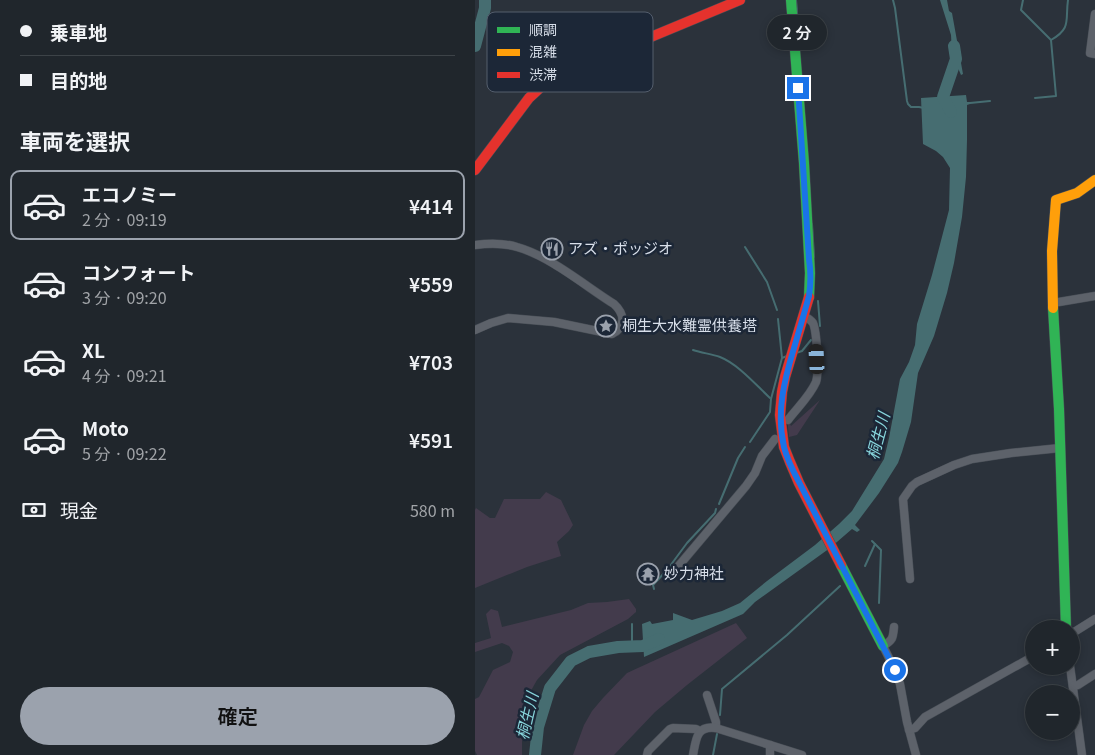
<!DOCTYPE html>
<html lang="ja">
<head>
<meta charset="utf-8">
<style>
  :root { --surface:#20262c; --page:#282e34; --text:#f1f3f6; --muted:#a2a5a9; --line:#3d4348; --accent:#9ba2ad }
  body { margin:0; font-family:Georgia,"Noto Sans JP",serif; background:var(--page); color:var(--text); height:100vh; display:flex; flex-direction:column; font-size:19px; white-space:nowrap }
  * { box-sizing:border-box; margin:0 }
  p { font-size:16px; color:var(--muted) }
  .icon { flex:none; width:28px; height:28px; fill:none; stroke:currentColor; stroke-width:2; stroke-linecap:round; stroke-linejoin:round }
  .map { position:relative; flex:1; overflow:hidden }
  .sheet { display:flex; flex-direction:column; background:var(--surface); width:475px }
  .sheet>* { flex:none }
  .top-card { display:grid; align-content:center; height:110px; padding:0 20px; background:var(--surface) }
  .fabs { position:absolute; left:550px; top:620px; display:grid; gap:10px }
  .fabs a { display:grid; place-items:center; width:55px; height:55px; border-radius:50%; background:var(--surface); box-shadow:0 2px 8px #0003,0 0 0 1px var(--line); font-size:25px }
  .end { position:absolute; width:22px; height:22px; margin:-11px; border:6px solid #1a73e8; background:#fff; box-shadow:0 0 0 2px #fff }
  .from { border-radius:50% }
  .bubble { position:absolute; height:35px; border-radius:18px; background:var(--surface); box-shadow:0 2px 8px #0003,0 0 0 1px var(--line); font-size:16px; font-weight:600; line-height:35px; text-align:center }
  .car { position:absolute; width:15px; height:30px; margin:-15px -8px; border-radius:6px; box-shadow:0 0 4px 1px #0007; background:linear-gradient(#222 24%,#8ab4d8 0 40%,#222 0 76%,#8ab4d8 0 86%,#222 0) }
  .top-card b { display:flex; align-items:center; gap:18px; height:48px; font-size:19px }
  .top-card b+b { border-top:1px solid var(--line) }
  .top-card i { width:12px; height:12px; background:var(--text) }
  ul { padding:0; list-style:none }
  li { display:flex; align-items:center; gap:15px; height:70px; margin:0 10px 8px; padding:0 10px; border:2px solid transparent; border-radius:10px }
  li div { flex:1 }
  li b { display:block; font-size:19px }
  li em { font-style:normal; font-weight:600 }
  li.active { border-color:var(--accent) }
  li>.icon { width:45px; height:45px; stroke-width:1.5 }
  h2 { padding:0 20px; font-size:22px; line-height:60px }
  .pay { display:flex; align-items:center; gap:12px; height:55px; padding:0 20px; font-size:19px }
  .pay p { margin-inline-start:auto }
  .button { display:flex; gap:10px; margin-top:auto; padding:10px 20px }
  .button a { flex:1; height:58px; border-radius:30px; background:var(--accent); color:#111; font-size:20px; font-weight:600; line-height:58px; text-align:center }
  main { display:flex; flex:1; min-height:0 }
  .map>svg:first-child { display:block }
  .green { fill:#433b4c }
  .water { fill:#466d71 }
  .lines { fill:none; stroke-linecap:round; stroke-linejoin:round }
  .stream { stroke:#466d71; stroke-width:2 }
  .river { stroke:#466d71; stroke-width:12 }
  .street-casing { stroke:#484e56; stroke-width:9 }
  .fast-casing { stroke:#484e56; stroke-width:11 }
  .slow-casing { stroke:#484e56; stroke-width:11 }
  .jam-casing { stroke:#484e56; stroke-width:11 }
  .street { stroke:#5d626a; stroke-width:8 }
  .fast { stroke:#30b455; stroke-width:10 }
  .slow { stroke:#ff9f0a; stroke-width:10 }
  .jam { stroke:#e5322d; stroke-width:10 }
  .route { stroke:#1a73e8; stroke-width:6 }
  .labels { text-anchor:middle; stroke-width:5; stroke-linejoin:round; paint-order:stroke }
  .poi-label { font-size:15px; fill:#d8dfea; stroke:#1c2737; text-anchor:start }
  .water-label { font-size:16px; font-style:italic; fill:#87d4db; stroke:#1c2737 }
  .key { fill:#1c2737; stroke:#545e6d; stroke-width:1 }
  .key-label { font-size:14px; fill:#d8dfea }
</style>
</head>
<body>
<main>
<section class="sheet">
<div class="top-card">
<b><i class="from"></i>乗車地</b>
<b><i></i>目的地</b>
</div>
<h2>車両を選択</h2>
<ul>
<li class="active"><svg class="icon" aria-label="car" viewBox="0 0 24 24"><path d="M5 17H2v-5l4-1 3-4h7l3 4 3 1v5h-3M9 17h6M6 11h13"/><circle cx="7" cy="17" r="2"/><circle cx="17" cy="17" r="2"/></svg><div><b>エコノミー</b><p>2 分 · 09:19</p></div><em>¥414</em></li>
<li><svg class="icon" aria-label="car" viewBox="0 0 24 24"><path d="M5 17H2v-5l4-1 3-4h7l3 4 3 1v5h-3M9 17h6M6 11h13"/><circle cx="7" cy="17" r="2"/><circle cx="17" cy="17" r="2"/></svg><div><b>コンフォート</b><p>3 分 · 09:20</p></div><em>¥559</em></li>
<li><svg class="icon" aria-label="car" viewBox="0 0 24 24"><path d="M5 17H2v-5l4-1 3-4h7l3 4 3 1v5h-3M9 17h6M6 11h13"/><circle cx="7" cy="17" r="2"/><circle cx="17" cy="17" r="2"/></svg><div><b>XL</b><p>4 分 · 09:21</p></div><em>¥703</em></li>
<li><svg class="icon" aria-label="car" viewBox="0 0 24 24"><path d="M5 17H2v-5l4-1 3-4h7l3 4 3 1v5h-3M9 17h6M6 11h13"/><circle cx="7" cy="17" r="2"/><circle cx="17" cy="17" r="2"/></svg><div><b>Moto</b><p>5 分 · 09:22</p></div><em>¥591</em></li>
</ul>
<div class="pay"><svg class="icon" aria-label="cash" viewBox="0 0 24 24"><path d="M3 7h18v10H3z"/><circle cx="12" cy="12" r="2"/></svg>現金<p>580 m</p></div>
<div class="button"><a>確定</a></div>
</section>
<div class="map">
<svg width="620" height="755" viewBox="0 0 620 755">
  <rect width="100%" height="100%" fill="#2b323b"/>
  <g class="green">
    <polygon points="345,400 322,435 314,437 312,418 316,426"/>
    <polygon points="71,492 86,500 98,525 94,531 82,542 86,556 52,567 0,588 0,510 1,508 15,518 20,518 29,499 65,499"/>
    <polygon points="154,599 161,609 161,612 153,619 85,655 62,680 53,696 47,742 47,755 2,755 0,751 0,699 4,697 18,670 35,662 38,652 34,646 27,643 0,652 0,643 16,638 11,614 16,609 23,611 27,627 96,610 113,603 132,602"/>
    <polygon points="261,623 272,638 212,685 180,712 139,755 98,755 109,725 117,711 128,698 152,673"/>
  </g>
  <g class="water">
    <polygon points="465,0 472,0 474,11 477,13 488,74 486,75 477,54 476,35"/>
    <polygon points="491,95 492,102 495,102 495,104 492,105 492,140 491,177 487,217 479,263 472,293 459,336 443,373 436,422 427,452 423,463 404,493 380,525 385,530 382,532 377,529 355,548 280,602 268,614 169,657 167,624 175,621 177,624 198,620 198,613 217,620 247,611 265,603 292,581 340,545 364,524 377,511 409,459 414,438 425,379 434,362 440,345 442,324 457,275 474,210 475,168 468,157 461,151 448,144 446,98"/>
  </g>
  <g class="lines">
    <g class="stream">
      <polyline points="321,0 325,50"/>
      <polyline points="418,0 420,8 432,101 433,104 436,107 444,107 449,108"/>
      <polyline points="548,0 546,10 576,40 581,96 560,98"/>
      <path d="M576,40C597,28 590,20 593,0"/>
      <polyline points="495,103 515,101"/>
      <polyline points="337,224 339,257"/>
      <polyline points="270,247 292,282 302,310"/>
      <polyline points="343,301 345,326"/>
      <polyline points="303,319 307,358"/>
      <path d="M218,350C227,353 237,354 245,357C263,364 281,385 295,398"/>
      <polyline points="321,353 327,351 336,340"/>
      <polyline points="275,442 295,412 296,399 307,358 312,356"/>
      <polyline points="244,504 263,458 270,447"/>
      <polyline points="397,541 406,550 404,603"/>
      <polyline points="195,566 212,543 240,513 241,509"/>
      <polyline points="390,566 400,544"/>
      <polyline points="179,589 178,585 193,569"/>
      <polyline points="157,624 157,646"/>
      <polyline points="245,715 247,689 312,635 365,586"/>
      <polyline points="238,755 242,734"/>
    </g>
    <g class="river">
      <polyline points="0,46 10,8 10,0"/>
      <polyline points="476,112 468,97 481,59 479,46"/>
      <polyline points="60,755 63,727 75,688 96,661 114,652 143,647 168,646 184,639"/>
    </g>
    <g class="street-casing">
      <g id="street">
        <polyline points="620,14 615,53 620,54"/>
        <path d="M0,245C14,243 29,243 42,247C75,256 110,286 139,304C150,314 151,327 137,334L79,322L33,318L16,323L0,330"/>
        <polyline points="578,303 620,296"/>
        <path d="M313,420C322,408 335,396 341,382C344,373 342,332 338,323C336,320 333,318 329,316"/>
        <polyline points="199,571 201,569 271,486 280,473 287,456 300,439"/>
        <polyline points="435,579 428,499 437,486 442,482 479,465 497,459 536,453 585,448"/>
        <path d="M419,627C418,638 418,640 408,646L420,670L425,684L432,722L441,755"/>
        <polyline points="596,634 620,619"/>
        <polyline points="595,666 607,755"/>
        <polyline points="598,686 603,685 620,674"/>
        <polyline points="232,695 241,722 241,728"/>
        <polyline points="434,730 440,728 450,717 559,656"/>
        <polyline points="295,745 295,755"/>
        <polyline points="172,755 173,751 195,729 198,728 221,729 225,731"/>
        <path d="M218,755C221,740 221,725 241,728L327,755"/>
      </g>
    </g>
    <g class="fast-casing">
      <g id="fast">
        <polyline points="316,0 329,163 335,273 334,297"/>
        <polyline points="578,308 584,409 591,629"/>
        <polyline points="366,565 408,646"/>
      </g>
    </g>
    <g class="slow-casing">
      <polyline id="slow" points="578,308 577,251 581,200 602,193 620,180"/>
    </g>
    <g class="jam-casing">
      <g id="jam">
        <polyline points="0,170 54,98 67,86 82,76 265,0"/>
        <polyline points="334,297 310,377 307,392 305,415 309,447 315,462 324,483 366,565"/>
      </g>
    </g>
    <use href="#street" class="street"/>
    <use href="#fast" class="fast"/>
    <use href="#slow" class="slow"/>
    <use href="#jam" class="jam"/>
  </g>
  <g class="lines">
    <path class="route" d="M323,88L334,259C336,272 336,283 334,296C329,314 324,331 319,348C309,381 301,412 309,447C312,459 318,471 324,482L420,670"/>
  </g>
  <defs>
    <g id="restaurant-ring" transform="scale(1.125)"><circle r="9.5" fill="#1c2737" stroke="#9ba2ad" stroke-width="1.5"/><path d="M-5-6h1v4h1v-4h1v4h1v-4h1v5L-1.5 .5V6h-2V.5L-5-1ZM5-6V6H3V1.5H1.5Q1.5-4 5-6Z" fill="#9ba2ad"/></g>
    <g id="sight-ring" transform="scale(1.125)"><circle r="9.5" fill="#1c2737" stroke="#9ba2ad" stroke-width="1.5"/><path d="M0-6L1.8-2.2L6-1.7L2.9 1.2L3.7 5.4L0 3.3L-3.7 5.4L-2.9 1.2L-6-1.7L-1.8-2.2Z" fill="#9ba2ad"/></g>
    <g id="temple-ring" transform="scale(1.125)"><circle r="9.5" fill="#1c2737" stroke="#9ba2ad" stroke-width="1.5"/><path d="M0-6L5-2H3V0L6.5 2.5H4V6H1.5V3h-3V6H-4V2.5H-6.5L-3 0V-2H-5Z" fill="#9ba2ad"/></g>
  </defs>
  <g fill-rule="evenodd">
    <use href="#restaurant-ring" x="77" y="249"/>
    <use href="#sight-ring" x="131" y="326"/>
    <use href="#temple-ring" x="173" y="574"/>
  </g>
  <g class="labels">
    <g class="poi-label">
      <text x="93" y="254">アズ・ポッジオ</text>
      <text x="147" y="331">桐生大水難霊供養塔</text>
      <text x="189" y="579">妙力神社</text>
    </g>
    <g class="water-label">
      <text transform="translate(403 436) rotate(-75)" y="6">桐生川</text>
      <text transform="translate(52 716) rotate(-77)" y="6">桐生川</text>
    </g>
  </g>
  <rect x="12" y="12" width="166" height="80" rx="8" class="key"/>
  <rect x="22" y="27" width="23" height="6" fill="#30b455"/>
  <rect x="22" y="49" width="23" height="7" fill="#ff9f0a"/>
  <rect x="22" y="72" width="23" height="6" fill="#e5322d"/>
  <g class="key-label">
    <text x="54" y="35">順調</text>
    <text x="54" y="57">混雑</text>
    <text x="54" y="80">渋滞</text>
  </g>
</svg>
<div class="fabs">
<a>+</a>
<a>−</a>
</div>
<i class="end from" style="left:420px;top:670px"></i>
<i class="end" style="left:323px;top:88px"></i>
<div class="bubble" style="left:292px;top:15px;width:60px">2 分</div>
<i class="car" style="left:342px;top:359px;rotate:357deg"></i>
</div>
</main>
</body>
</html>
